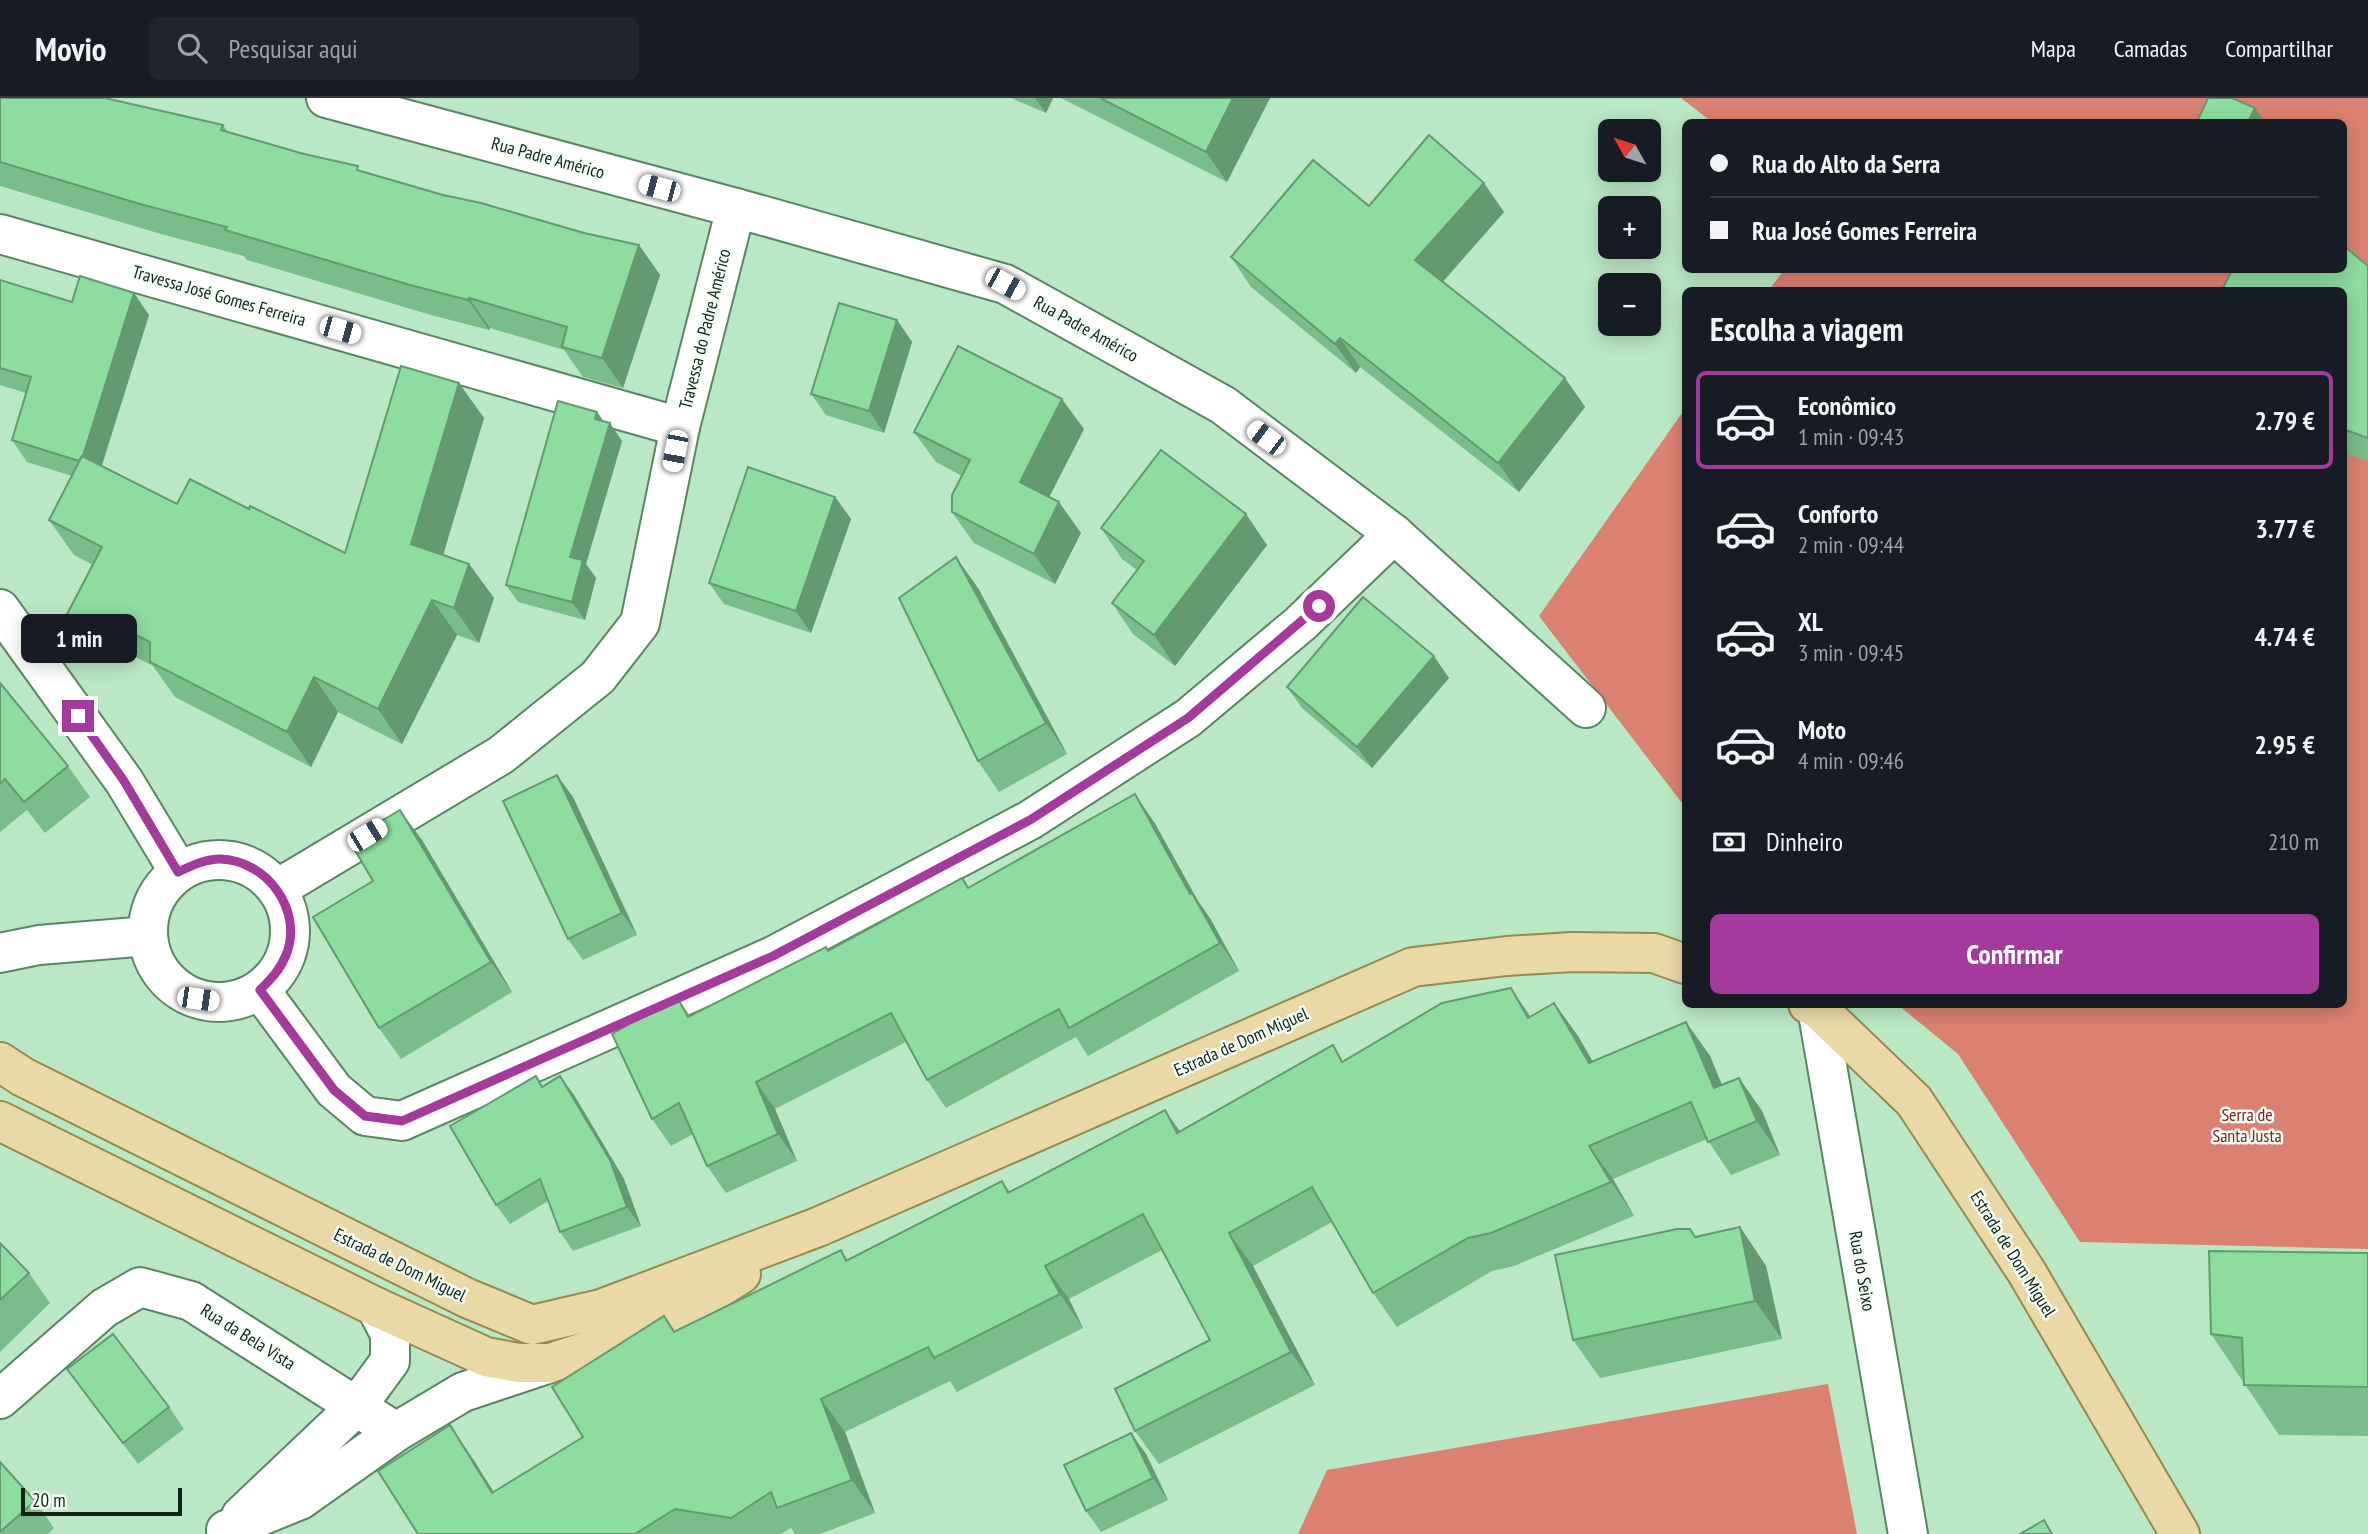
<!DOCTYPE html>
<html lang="pt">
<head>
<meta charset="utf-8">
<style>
  :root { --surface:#171b24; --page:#20242c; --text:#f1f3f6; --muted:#9ea1a6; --line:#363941; --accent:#a43a9b }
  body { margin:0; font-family:"PT Sans Narrow",sans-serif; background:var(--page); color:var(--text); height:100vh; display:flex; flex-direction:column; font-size:26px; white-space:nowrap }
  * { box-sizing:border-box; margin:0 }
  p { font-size:23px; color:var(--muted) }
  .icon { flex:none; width:38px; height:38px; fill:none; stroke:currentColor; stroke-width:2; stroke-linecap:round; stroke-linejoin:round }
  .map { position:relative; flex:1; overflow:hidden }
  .side { position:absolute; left:1682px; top:189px; width:665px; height:721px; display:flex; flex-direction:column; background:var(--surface); border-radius:10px; box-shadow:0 4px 18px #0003 }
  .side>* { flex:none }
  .guide { position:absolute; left:1682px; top:21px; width:665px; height:154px; border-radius:10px; box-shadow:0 4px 18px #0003; display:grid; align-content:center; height:154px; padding:0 28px; background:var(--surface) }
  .needle { width:46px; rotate:309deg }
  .buttons { position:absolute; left:1598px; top:21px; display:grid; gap:14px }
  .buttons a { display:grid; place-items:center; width:63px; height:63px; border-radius:10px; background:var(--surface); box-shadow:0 4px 18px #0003; font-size:35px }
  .scale { position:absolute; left:21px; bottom:18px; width:161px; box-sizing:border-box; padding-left:7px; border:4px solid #122316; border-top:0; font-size:19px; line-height:24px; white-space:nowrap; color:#122316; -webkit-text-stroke:5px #f5fff7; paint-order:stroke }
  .end { position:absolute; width:32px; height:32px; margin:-16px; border:9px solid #a43a9b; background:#fff; box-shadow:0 0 0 4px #fff }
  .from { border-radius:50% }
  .bubble { position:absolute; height:49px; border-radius:10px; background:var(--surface); box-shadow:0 4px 18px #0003; font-size:23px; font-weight:800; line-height:49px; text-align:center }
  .car { position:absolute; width:21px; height:42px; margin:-21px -10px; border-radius:9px; box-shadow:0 0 5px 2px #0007; background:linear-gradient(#fff 24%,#345 0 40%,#fff 0 76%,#345 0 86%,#fff 0) }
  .guide b { display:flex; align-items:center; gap:24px; height:66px; font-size:26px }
  .guide b+b { border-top:2px solid var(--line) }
  .guide i { width:18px; height:18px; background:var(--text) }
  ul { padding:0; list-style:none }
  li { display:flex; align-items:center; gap:21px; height:98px; margin:0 14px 10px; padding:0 14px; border:4px solid transparent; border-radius:10px }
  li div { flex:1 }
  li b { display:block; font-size:26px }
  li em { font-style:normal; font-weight:800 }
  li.on { border-color:var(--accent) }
  li>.icon { width:63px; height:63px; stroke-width:1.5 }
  h2 { padding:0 28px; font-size:32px; line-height:84px }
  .pay { display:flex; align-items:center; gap:18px; height:77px; padding:0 28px; font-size:26px }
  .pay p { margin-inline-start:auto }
  .primary-button { display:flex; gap:14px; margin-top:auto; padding:14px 28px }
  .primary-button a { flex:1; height:80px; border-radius:10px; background:var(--accent); color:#fff; font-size:28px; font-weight:800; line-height:80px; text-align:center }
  header { display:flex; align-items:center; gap:42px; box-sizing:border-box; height:98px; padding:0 35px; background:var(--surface); border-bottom:2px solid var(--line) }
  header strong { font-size:33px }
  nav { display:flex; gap:38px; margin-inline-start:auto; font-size:24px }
  .search { width:490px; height:63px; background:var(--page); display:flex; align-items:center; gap:18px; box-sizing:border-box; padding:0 24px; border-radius:10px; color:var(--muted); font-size:26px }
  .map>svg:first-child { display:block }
  .forest { fill:#db8171 }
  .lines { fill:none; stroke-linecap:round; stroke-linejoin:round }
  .minor-casing { stroke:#5a8564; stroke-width:42 }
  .major-casing { stroke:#95894f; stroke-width:42 }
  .minor { stroke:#fff; stroke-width:38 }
  .major { stroke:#ead9a7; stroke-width:38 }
  .wall { fill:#79bd8a }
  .shaded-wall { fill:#639a70 }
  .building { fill:#8ddca0; stroke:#639a70; stroke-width:2 }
  .route { stroke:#a43a9b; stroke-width:9 }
  .labels { text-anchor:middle; stroke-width:5; stroke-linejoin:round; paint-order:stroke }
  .street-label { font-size:18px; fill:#122316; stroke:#f5fff7 }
  .park-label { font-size:18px; fill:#8b2012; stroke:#f5fff7 }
</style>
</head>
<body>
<header>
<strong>Movio</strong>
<div class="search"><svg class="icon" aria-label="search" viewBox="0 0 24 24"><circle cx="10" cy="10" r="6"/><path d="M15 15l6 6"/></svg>Pesquisar aqui</div>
<nav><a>Mapa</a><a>Camadas</a><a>Compartilhar</a></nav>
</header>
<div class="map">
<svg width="2368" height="1436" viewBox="0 0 2368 1436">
  <rect width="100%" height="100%" fill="#bae8c4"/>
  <g class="forest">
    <polygon points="1681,0 2368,0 2368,1151 2080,1144 1958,956 1898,907 2343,906 2343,192 1769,192 1784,172 2343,172 2343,24 1712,24"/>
    <polygon points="1685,311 1685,709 1539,518"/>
    <polygon points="1828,1286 1857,1436 1298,1436 1327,1372"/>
  </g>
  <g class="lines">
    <g class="minor-casing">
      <g id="minor">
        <polyline points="326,0 736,110 1005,186 1223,307 1394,436 1586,610"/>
        <polyline points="0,136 680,329"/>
        <polyline points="0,511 124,683 179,774"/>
        <circle cx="219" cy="833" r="71"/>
        <polyline points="277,791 501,657 598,579 640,525 680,329 736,110"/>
        <polyline points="0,855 39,847 148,838"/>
        <polyline points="260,892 334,992 365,1018 402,1023 773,858 1030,722 1188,620 1300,526 1394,436"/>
        <polyline points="1817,910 1908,1436"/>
        <polyline points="0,1301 104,1210 140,1189 191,1203 396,1334"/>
        <polyline points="241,1418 357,1308 390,1263 390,1236 376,1209"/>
        <polyline points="226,1432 300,1402 396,1334 463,1294 550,1265"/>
      </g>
    </g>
    <g class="major-casing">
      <g id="major">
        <polyline points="1808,906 1817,910 1914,1003 2026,1173 2180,1436"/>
        <polyline points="0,964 23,979 467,1200 532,1227 601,1211 818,1129 1413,869 1507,858 1572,854 1654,855 1685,866"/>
        <polyline points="0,1023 376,1209 486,1259 519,1265 550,1265 651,1232 741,1176"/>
      </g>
    </g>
    <use href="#minor" class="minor"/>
    <use href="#major" class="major"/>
  </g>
  <g class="wall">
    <polygon points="0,0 223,27 228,34 443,97 584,135 639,147 660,177 623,290 583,279 564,252 490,230 489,232 431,217 247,162 244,158 161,136 0,88"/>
    <polygon points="1011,0 1053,0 1046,15"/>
    <polygon points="1061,0 1270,0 1227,84"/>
    <polygon points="1369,108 1504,114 1443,184 1565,280 1585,309 1519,394 1360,269 1356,275 1251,189 1231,159"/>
    <polygon points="2368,168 2368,363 2347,356 2343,350 2343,192"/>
    <polygon points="0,182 72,204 149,217 102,368 177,406 249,411 345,455 484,320 443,456 469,466 494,500 479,545 457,537 402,646 338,614 311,669 175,599 153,568 134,558 88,559 63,524 93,467 74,457 49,422 72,378 27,364 12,342 26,295 0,287"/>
    <polygon points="897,222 912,244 884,335 826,317 811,296"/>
    <polygon points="597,314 604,324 622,343 586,466 596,480 585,522 518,504 506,487"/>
    <polygon points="1084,331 1049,399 1081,435 1055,486 974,445 952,414 962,378 936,364 914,334"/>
    <polygon points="835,399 851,421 811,535 724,506 709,485"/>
    <polygon points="1101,430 1267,447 1175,568 1133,536 1112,505 1137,472 1122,461"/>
    <polygon points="978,490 1067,656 999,694 978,663"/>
    <polygon points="1449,580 1372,670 1302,610 1287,589"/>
    <polygon points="0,585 68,668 90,699 45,735 27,712 0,734"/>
    <polygon points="573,699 637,837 583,862 568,841"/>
    <polygon points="1154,724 1198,803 1211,822 1239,873 1088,958 1076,939 946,1010 927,982 906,944 775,1011 797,1063 726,1095 707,1068 693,1036 671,1048 652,1021 677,899 690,918 969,789"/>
    <polygon points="422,742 512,894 401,961 379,930 373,783"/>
    <polygon points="1554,905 1578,938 1593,964 1686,924 1710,958 1722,987 1739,980 1762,1013 1780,1057 1731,1077 1707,1041 1613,1081 1634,1118 1514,1168 1492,1173 1397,1229 1373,1195 1332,1124 1253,1168 1315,1287 1159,1366 1135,1333 1210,1242 1162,1152 1069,1201 1083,1230 957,1294 950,1283 845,1334 875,1415 820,1436 795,1436 791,1430 781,1436 418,1436 473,1361 494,1394 583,1339 664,1218 675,1233 841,1152 848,1162 1002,1083 1010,1094 1180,1033 1344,963 1531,919"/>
    <polygon points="560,978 574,997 624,1081 641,1128 573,1153 560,1134 548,1103 510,1126 496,1107 543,988"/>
    <polygon points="1740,1129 1766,1168 1782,1241 1600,1280 1573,1242 1696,1139"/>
    <polygon points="0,1145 29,1175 50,1205 0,1254"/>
    <polygon points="2368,1155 2368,1338 2279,1337 2211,1236"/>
    <polygon points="67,1271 169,1309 184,1331 138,1366"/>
    <polygon points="1131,1335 1146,1356 1168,1402 1101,1434 1086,1413"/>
    <polygon points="0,1364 35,1403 54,1430 48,1436 0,1436"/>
  </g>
  <g class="shaded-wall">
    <polygon points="1035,0 1053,0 1046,15"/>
    <polygon points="1233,0 1270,0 1227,84 1206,54"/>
    <polygon points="2255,10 2265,24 2248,24"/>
    <polygon points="1484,85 1504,114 1436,191 1415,162"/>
    <polygon points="639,147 660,177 623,290 602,260"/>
    <polygon points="134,195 149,217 96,385 81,364"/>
    <polygon points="469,200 490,230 489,232 468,202"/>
    <polygon points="897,222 912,244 884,335 869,313"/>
    <polygon points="1340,240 1360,269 1356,275 1335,246"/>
    <polygon points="1565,280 1585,309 1519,394 1498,365"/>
    <polygon points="459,285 484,320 436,481 411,446"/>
    <polygon points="1062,301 1084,331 1041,415 1020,384"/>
    <polygon points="597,314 608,330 610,325 622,343 586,466 596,480 585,522 572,504 570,459 595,321"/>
    <polygon points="835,399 851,421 811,535 796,513"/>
    <polygon points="1059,404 1081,435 1055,486 1034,456"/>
    <polygon points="1246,416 1267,447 1175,568 1154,537"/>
    <polygon points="956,459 978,490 1067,656 1046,625"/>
    <polygon points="469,466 494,500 479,545 454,510"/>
    <polygon points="432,502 457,537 402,646 378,611"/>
    <polygon points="1434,558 1449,580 1372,670 1357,649"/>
    <polygon points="314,579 338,614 311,669 287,634"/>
    <polygon points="557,677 573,699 637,837 622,815"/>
    <polygon points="1135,696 1154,724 1198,803 1211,822 1239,873 1220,845 1190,796"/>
    <polygon points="400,712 422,742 512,894 491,864"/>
    <polygon points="1511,890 1534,924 1528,920"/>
    <polygon points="1554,905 1578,938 1613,999 1589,965"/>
    <polygon points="1686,924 1710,958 1737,1024 1714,990"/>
    <polygon points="560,978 574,997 624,1081 641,1128 627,1109"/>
    <polygon points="1739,980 1762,1013 1780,1057 1757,1023"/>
    <polygon points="756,984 775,1011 797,1063 778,1036"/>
    <polygon points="1165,1012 1188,1045 1177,1035"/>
    <polygon points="1589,1048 1613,1081 1634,1118 1611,1084"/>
    <polygon points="1740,1129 1766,1168 1782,1241 1755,1203"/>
    <polygon points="1229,1135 1253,1168 1315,1287 1291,1254"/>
    <polygon points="1045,1168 1069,1201 1083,1230 1060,1196"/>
    <polygon points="821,1301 845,1334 875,1415 852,1382"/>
    <polygon points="450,1327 473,1361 515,1429 492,1395"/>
    <polygon points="1131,1335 1146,1356 1168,1402 1153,1380"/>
  </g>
  <g class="building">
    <polygon points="0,0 105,0 223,27 221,32 304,56 358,68 357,72 443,97 481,105 584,135 639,147 602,260 562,249 567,229 469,200 468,202 410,187 225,132 227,129 140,106 0,64"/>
    <polygon points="1100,0 1233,0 1206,54"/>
    <polygon points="2208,0 2232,0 2255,10 2248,24 2197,24"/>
    <polygon points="1429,37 1484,85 1415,162 1565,280 1498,365 1340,240 1335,246 1231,159 1313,62 1369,108"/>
    <polygon points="2343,147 2368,168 2368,340 2343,331 2343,192 2222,192 2232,172 2343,172"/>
    <polygon points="80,178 134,195 83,358 82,358 79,363 12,342 31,279 0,270 0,182 72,204"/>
    <polygon points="839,205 897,222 869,313 811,296"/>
    <polygon points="958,248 1062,301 1020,384 1059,404 1034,456 952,414 952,397 970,362 914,334"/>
    <polygon points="401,268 459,285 411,446 469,466 454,510 432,502 378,611 314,579 287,634 150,564 150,544 109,523 63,524 102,449 49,422 82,358 177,406 190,381 249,411 250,408 345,455"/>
    <polygon points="558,303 597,314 595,321 610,325 570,459 583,462 572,504 506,487"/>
    <polygon points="1161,352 1246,416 1154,537 1112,505 1144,463 1101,430"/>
    <polygon points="748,369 835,399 796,513 709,485"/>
    <polygon points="956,459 1046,625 978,663 899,500"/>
    <polygon points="1363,499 1434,558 1357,649 1287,589"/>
    <polygon points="0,585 68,668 24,704 5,681 0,686"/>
    <polygon points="557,677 622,815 568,841 503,703"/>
    <polygon points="1135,696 1190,796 1192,795 1220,845 1069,930 1059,911 927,982 891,915 756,984 778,1036 707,1068 679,1005 652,1021 612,936 677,899 688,919 826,849 828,853 962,780 968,790"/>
    <polygon points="400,712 491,864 379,930 313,819 373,783 349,742"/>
    <polygon points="1511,890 1528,920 1554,905 1589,965 1686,924 1714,990 1739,980 1757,1023 1708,1044 1691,1004 1589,1048 1611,1084 1491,1135 1468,1140 1373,1195 1312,1089 1229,1135 1291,1254 1135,1333 1115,1291 1210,1242 1143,1116 1045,1168 1060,1196 934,1260 928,1249 821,1301 852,1382 777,1410 771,1394 731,1420 675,1411 635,1436 418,1436 378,1373 450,1327 492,1395 583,1339 552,1289 664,1218 674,1234 841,1152 846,1163 1002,1083 1008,1095 1165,1012 1177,1035 1333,947 1342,964 1442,905"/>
    <polygon points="536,978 542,989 560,978 610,1062 627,1109 560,1134 540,1081 496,1107 450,1028"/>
    <polygon points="1740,1129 1755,1203 1573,1242 1555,1157 1677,1131 1690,1131 1695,1139"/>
    <polygon points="0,1145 29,1175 0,1202"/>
    <polygon points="2209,1153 2368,1155 2368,1289 2244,1287 2242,1240 2211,1236"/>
    <polygon points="113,1236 169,1309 123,1345 67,1271"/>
    <polygon points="1131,1335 1153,1380 1086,1413 1064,1367"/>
    <polygon points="0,1364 35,1403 0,1434"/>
    <polygon points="2044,1422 2052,1436 2020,1436"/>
  </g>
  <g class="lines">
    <path class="route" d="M78,618L124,683L178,774C191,768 205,761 220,761C267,762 304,813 286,857C280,872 271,881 260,892L334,992L365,1018L402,1023L773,858L1030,722L1188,620L1319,508"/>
  </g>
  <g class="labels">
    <g class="street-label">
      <text transform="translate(548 60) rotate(15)" y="6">Rua Padre Américo</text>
      <text transform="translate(219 198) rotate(16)" y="6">Travessa José Gomes Ferreira</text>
      <text transform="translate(705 231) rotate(-76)" y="6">Travessa do Padre Américo</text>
      <text transform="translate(1086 231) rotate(29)" y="6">Rua Padre Américo</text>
      <text transform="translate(1241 944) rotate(-24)" y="6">Estrada de Dom Miguel</text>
      <text transform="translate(2013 1156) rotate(58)" y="6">Estrada de Dom Miguel</text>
      <text transform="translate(400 1167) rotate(26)" y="6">Estrada de Dom Miguel</text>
      <text transform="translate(1862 1173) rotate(80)" y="6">Rua do Seixo</text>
      <text transform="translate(248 1239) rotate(32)" y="6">Rua da Bela Vista</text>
    </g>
    <g class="park-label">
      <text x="2247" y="1023">Serra de<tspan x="2247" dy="21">Santa Justa</tspan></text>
    </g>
  </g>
</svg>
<div class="buttons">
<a><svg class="needle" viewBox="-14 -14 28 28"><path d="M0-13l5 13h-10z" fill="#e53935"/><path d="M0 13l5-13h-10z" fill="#9ea1a6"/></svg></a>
<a>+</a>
<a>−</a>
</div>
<div class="scale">20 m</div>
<i class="end from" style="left:1319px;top:508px"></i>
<i class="end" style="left:78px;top:618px"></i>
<div class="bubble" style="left:21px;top:516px;width:116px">1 min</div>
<i class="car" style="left:659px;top:90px;rotate:285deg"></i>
<i class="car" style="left:1005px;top:186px;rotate:119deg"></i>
<i class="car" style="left:340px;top:232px;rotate:106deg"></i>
<i class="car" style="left:1266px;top:340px;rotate:307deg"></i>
<i class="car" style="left:675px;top:353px;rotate:191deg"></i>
<i class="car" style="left:367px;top:737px;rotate:59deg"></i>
<i class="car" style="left:198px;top:901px;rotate:98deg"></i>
<div class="guide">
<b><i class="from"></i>Rua do Alto da Serra</b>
<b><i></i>Rua José Gomes Ferreira</b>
</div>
<section class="side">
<h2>Escolha a viagem</h2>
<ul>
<li class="on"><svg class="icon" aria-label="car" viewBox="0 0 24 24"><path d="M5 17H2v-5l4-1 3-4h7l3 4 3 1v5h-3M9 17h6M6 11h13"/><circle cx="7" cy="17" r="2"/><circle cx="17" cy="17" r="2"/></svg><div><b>Econômico</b><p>1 min · 09:43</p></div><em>2.79 €</em></li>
<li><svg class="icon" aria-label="car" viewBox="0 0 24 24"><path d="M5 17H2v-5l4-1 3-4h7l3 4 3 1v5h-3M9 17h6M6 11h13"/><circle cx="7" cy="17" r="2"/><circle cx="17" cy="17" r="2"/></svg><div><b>Conforto</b><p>2 min · 09:44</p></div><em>3.77 €</em></li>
<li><svg class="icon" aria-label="car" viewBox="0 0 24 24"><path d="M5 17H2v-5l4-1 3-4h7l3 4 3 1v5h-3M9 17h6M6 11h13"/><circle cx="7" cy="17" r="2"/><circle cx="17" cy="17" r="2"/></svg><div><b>XL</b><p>3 min · 09:45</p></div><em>4.74 €</em></li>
<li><svg class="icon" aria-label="car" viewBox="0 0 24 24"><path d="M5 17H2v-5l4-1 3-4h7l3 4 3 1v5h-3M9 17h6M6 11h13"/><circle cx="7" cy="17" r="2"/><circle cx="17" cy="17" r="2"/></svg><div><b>Moto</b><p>4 min · 09:46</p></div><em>2.95 €</em></li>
</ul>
<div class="pay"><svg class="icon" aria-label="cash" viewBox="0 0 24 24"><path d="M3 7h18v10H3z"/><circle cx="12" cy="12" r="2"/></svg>Dinheiro<p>210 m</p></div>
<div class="primary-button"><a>Confirmar</a></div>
</section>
</div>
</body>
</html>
